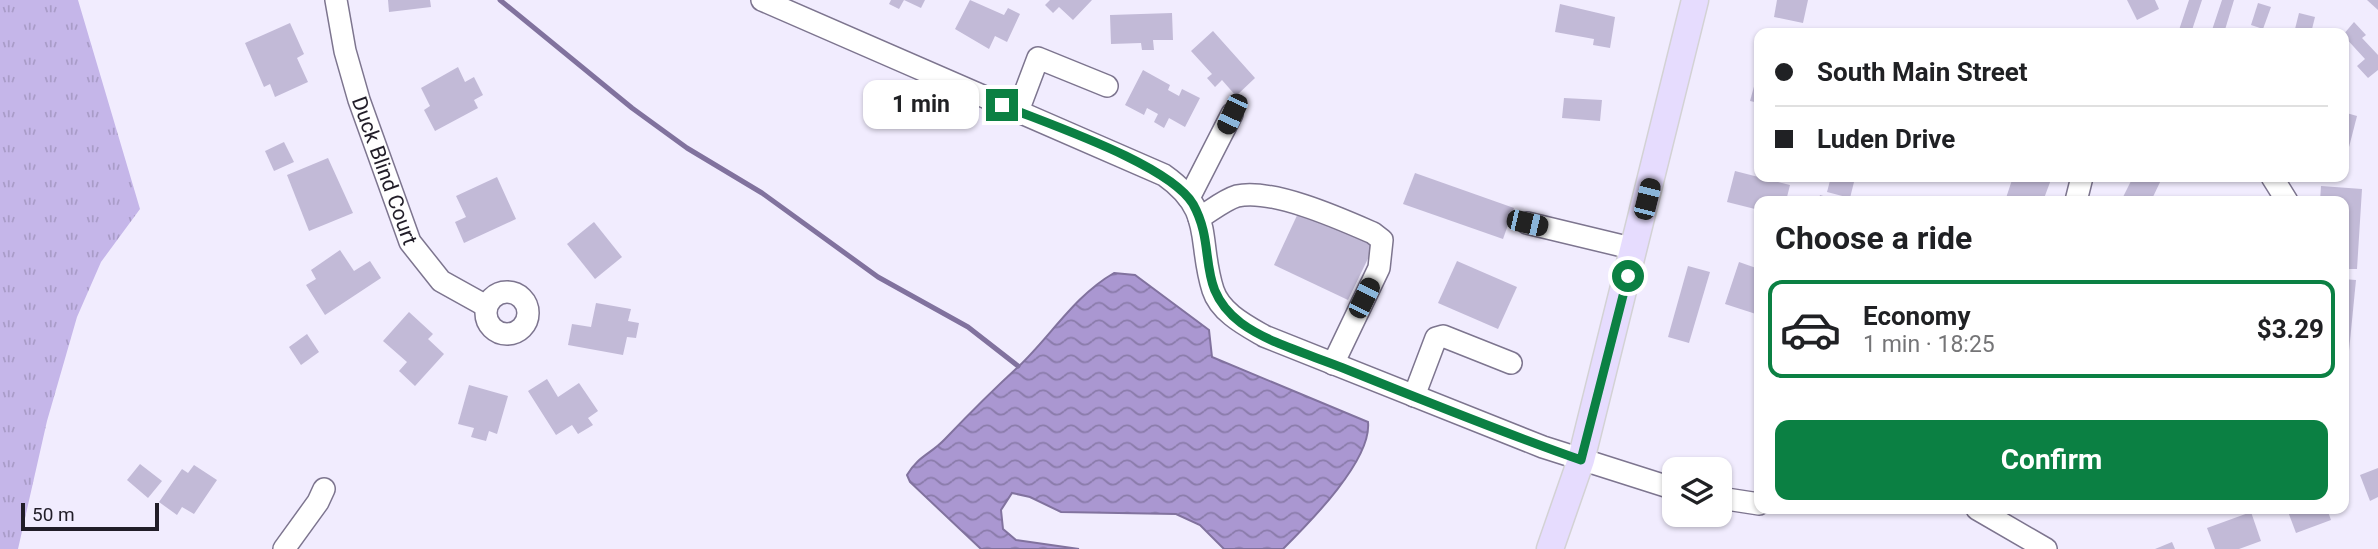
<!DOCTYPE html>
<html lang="en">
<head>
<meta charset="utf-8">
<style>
  :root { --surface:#fff; --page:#f2f2f2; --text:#202124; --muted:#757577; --line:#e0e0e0; --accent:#0b8043 }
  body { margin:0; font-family:Roboto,sans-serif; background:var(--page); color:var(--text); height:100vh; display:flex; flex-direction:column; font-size:26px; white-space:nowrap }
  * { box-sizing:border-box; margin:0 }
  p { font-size:23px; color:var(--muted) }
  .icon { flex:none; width:38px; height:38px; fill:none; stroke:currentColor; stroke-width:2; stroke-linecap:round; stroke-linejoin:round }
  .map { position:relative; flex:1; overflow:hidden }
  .drawer { position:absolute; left:1754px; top:196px; width:595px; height:318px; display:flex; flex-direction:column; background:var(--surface); border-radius:14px; box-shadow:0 2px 5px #0004 }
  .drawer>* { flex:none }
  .banner { position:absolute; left:1754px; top:28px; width:595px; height:154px; border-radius:14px; box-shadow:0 2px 5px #0004; display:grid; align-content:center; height:154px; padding:0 21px; background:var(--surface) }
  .fabs { position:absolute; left:1662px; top:457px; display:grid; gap:14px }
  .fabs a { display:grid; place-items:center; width:70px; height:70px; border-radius:14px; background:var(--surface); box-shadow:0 2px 5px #0004; font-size:35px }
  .scale { position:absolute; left:21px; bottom:18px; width:138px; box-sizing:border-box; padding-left:7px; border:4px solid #211d28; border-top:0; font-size:19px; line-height:24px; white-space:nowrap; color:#211d28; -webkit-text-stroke:5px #f1ecfe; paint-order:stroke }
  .end { position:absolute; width:32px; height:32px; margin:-16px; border:9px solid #0b8043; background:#fff; box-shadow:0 0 0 4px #fff }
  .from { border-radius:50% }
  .bubble { position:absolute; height:49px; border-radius:14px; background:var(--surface); box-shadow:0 2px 5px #0004; font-size:23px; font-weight:700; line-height:49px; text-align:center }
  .car { position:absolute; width:21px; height:42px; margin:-21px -10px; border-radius:9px; box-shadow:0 0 5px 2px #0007; background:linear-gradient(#222 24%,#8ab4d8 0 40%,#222 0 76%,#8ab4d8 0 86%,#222 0) }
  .banner b { display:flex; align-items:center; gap:24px; height:66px; font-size:26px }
  .banner b+b { border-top:2px solid var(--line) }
  .banner i { width:18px; height:18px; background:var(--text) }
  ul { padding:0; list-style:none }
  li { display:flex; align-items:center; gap:21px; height:98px; margin:0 14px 10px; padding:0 7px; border:4px solid transparent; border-radius:14px }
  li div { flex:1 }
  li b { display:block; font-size:26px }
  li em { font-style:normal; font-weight:700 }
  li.on { border-color:var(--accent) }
  li>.icon { width:63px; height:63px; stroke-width:1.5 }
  h2 { padding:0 21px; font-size:32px; line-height:84px }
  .button { display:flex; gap:14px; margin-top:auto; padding:14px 21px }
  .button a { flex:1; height:80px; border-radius:14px; background:var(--accent); color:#fff; font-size:28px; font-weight:700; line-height:80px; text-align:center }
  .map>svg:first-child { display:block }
  .grass { fill:url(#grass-tufts) }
  .water { fill:url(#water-waves); stroke:#81729e; stroke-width:2 }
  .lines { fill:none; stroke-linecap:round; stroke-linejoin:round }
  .stream { stroke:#81729e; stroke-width:5 }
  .building { fill:#c2bad7 }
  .minor-casing { stroke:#7d758f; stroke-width:24 }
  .major-casing { stroke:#d3d2d4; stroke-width:29 }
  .minor { stroke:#fff; stroke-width:21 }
  .major { stroke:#e6dcfe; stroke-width:26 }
  .route { stroke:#0b8043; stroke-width:9 }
  .labels { text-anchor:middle; stroke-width:6; stroke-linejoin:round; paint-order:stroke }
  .street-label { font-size:21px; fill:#211d28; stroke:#f1ecfe }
</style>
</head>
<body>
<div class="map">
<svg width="2378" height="549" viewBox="0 0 2378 549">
  <defs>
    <pattern id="grass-tufts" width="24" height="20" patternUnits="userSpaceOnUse" patternTransform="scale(1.75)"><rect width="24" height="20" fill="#c5b6e9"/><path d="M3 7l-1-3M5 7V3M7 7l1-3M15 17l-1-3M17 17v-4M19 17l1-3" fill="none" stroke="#a99cc8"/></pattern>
    <pattern id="water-waves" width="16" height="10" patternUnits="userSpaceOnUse" patternTransform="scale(1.75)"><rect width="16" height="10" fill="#aa97d1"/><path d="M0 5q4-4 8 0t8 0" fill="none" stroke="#8a7baa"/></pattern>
  </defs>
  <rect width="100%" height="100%" fill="#f1ecfe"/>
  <polygon class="grass" points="0,0 78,0 140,209 101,262 77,317 47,421 18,549 0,549"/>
  <path class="water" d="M1114,273L1135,275L1209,330L1212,357L1368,422C1372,460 1310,522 1283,549H1224L1200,525L1176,514L1061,512L1030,497L1012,493L1001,510L1003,529L1016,540L1079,549H981L910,482L907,475C918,456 931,454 945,439C969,414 993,390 1018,367C1051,336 1074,296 1114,273Z"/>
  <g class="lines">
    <polyline class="stream" points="500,0 632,108 687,148 762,193 878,277 968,327 1018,366"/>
  </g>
  <g class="building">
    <polygon points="388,0 430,0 431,7 389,12"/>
    <polygon points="891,0 904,0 899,9 889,4"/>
    <polygon points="904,0 925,0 921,8"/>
    <polygon points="970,0 1004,15 1008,8 1020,14 1007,42 995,36 989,49 955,29"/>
    <polygon points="1050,0 1092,0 1073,20 1059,7 1053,13 1045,5"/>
    <polygon points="1777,0 1808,0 1803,23 1774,17"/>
    <polygon points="2127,0 2155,0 2159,9 2137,20"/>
    <polygon points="2189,0 2202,0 2191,33 2178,33"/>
    <polygon points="2222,0 2234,0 2224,33 2211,33"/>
    <polygon points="2367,0 2378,0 2378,10"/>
    <polygon points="2258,3 2271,7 2263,29 2251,25"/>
    <polygon points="1560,4 1615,17 1610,48 1593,45 1594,39 1555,32"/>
    <polygon points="1172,13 1173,40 1153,40 1154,50 1142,50 1141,43 1111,44 1110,15"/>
    <polygon points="2299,13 2315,17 2311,33 2294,33"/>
    <polygon points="2354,22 2366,35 2362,38 2378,55 2378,70 2368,78 2357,66 2365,59 2343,35"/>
    <polygon points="290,23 304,54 297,58 308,82 275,97 270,84 264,87 245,43"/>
    <polygon points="1213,31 1255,78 1236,96 1222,80 1215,87 1207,78 1212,74 1191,51"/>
    <polygon points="458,67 465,82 474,77 483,95 474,100 478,108 435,131 424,110 430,106 421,88"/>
    <polygon points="1143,70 1170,85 1168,90 1179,96 1182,89 1200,98 1185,127 1169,118 1164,128 1154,122 1158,114 1147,108 1144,115 1125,105"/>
    <polygon points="1758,72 1759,72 1759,103 1750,101"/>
    <polygon points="1564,98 1602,100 1600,121 1562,118"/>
    <polygon points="2343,112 2357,116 2348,151 2343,150"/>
    <polygon points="284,142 294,162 274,171 265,151"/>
    <polygon points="328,158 353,213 309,231 287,175"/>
    <polygon points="1735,171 1790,185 1786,201 1759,201 1759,210 1727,202"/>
    <polygon points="1415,173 1514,208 1503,239 1403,204"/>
    <polygon points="497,177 516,219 464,243 455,222 466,217 456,196"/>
    <polygon points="1831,177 1854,182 1850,198 1827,192"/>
    <polygon points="2013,177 2052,177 2043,201 2005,201"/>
    <polygon points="2133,177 2162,178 2151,201 2121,201"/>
    <polygon points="2321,186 2362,189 2357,269 2343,269 2343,201 2320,201"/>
    <polygon points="1820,195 1830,198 1830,201 1818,201"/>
    <polygon points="1300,209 1375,244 1348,300 1274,265"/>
    <polygon points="594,222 622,257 595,279 567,244"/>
    <polygon points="340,250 354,271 370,261 381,278 325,315 306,285 316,279 311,270"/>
    <polygon points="1457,261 1517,287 1498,329 1438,303"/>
    <polygon points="1739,262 1759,269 1759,315 1725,304"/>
    <polygon points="1688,266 1710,272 1689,343 1668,337"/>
    <polygon points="2343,279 2356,280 2348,361 2343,360"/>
    <polygon points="596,303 631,309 628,321 639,323 636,338 627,337 623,355 568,345 572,324 591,327"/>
    <polygon points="409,312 433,334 428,339 444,354 415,386 399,371 407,362 383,341"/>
    <polygon points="307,334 319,352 301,365 289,347"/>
    <polygon points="547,379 558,397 579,383 598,411 588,418 593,425 578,434 572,425 556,435 528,391"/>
    <polygon points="469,385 508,396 497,434 489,431 486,441 471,437 474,428 458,424"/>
    <polygon points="140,464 162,481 148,498 127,480"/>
    <polygon points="194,465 217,480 194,514 182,507 177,515 159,502 182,469 188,473"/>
    <polygon points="2378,468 2378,497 2370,501 2360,475"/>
    <polygon points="2287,509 2327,509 2331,520 2296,533"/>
    <polygon points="2251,512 2261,541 2239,549 2215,549 2207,528"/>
    <polygon points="2172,542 2175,549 2155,549"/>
  </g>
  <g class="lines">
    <g class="minor-casing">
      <g id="minor">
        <path id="s1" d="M336,0L345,51L359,100L410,242L441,281L486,306"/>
        <path d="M762,0L1164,175C1215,211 1197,240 1213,290C1220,312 1245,325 1264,336L1543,447L1675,489"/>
        <polyline points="1018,111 1038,58 1107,86"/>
        <polyline points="2272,177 2287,201"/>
        <polyline points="1189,198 1232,114"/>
        <polyline points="2076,201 2082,177"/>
        <path d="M1199,218C1211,211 1224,200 1237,196C1272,188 1341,219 1373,233L1382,240L1379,268L1333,364"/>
        <polyline points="1527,223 1635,249"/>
        <circle cx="507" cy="313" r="21"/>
        <polyline points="1414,396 1436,338 1443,336 1511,363"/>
        <polyline points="1720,498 1759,504"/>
        <polyline points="1977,509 2046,549"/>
        <polyline points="284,549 318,502 324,489"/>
      </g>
    </g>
    <g class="major-casing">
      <polyline id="major" points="1550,549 1581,460 1695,0"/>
    </g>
    <use href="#minor" class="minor"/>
    <use href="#major" class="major"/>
  </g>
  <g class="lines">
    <path class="route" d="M1002,105C1048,124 1169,164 1193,204C1218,249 1194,287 1241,323C1268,343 1311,355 1343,368C1422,400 1501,432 1581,460L1628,276"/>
  </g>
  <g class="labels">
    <g class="street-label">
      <text dy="7" stroke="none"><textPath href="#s1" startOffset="178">Duck Blind Court</textPath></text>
    </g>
  </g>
</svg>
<div class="fabs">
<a><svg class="icon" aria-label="layers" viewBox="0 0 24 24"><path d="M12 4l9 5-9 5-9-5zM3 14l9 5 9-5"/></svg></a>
</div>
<div class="scale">50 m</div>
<i class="end from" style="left:1628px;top:276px"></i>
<i class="end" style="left:1002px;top:105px"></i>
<div class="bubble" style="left:863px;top:80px;width:116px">1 min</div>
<i class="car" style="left:1232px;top:114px;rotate:205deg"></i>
<i class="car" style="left:1647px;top:199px;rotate:14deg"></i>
<i class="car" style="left:1527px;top:223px;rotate:103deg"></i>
<i class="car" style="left:1364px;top:298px;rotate:26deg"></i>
<div class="banner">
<b><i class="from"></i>South Main Street</b>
<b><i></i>Luden Drive</b>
</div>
<section class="drawer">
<h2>Choose a ride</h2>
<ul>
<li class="on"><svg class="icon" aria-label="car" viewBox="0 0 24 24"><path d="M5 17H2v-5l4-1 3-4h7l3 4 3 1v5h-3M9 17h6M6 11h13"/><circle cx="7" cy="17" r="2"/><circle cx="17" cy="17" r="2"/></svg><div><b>Economy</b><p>1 min · 18:25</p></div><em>$3.29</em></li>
</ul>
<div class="button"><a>Confirm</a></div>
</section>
</div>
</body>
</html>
